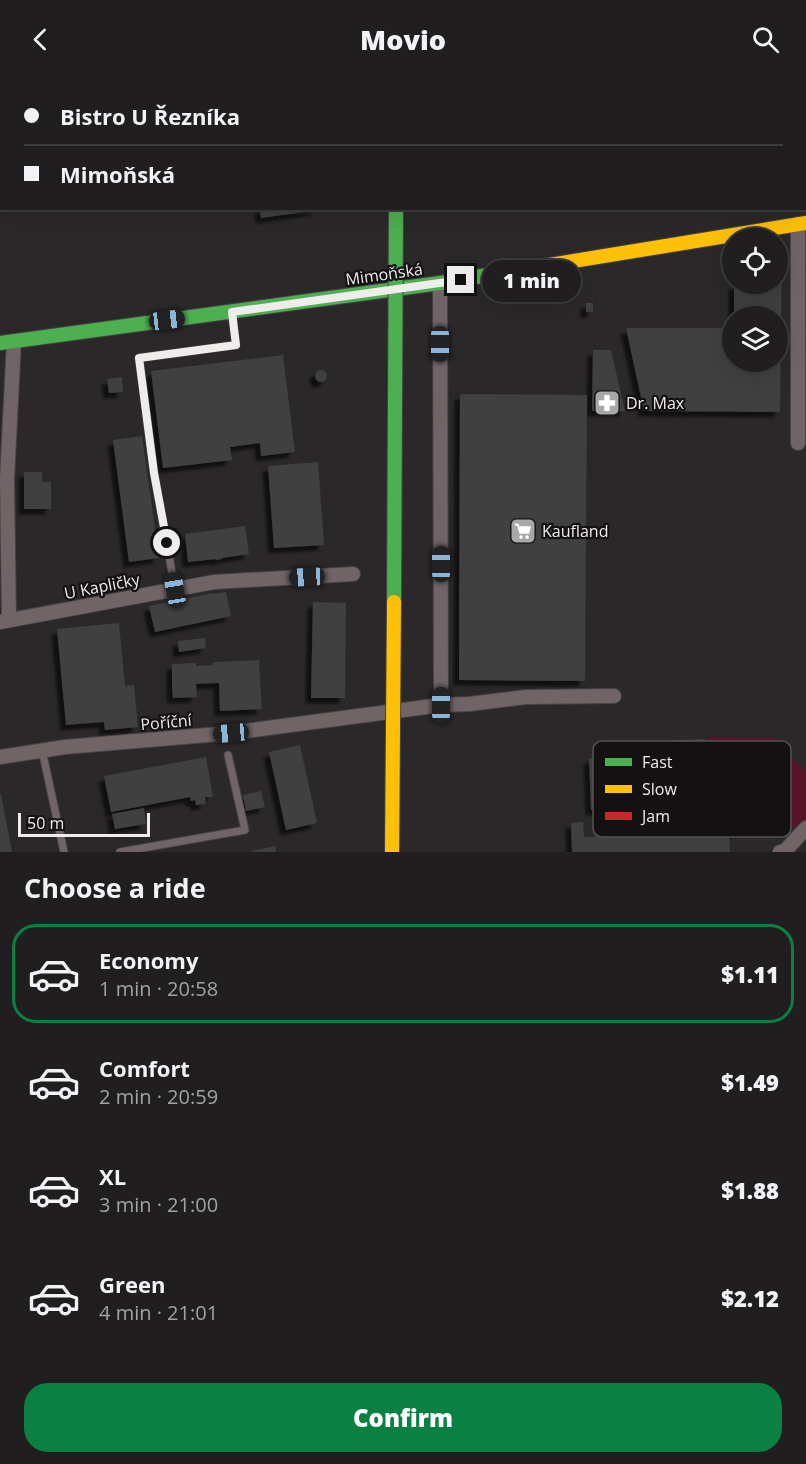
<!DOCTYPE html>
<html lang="en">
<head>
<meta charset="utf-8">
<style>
  :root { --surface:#201e1f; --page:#2d2b2c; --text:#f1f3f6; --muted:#a2a2a4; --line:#3d3c3d; --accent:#0b8043 }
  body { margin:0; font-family:"Open Sans",sans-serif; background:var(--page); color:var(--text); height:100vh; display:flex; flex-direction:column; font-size:22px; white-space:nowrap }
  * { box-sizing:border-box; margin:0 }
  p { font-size:20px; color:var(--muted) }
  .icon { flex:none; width:33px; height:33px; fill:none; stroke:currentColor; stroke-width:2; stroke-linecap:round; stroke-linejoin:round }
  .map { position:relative; height:774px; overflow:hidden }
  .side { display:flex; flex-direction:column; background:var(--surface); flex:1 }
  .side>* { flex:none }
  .top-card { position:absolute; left:0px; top:0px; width:807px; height:132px; box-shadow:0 6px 24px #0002,0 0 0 2px var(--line); display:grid; align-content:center; height:132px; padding:0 24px; background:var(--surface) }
  .fabs { position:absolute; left:722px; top:150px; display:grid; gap:12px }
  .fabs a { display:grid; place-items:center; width:66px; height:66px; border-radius:50%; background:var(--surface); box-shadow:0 6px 24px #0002,0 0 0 2px var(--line); font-size:30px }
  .scale { position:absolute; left:18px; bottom:15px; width:132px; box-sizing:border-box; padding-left:6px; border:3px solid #efecec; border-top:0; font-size:16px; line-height:21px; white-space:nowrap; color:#efecec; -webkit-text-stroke:4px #131111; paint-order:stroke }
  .end { position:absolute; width:27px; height:27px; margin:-14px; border:8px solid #efecec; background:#111; box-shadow:0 0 0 3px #111 }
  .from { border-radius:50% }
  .bubble { position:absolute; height:42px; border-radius:21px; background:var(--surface); box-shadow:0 6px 24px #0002,0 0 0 2px var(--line); font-size:20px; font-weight:800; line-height:42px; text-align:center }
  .car { position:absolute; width:18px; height:36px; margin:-18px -9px; border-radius:8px; box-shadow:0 0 4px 2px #0007; background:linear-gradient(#222 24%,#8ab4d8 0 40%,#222 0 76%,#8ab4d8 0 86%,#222 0) }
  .top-card b { display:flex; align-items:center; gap:21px; height:57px; font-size:22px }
  .top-card b+b { border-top:2px solid var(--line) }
  .top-card i { width:15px; height:15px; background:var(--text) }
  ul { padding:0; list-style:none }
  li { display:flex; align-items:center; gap:18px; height:99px; margin:0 12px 9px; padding:0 12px; border:3px solid transparent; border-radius:24px }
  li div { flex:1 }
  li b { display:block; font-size:22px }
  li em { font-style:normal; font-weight:800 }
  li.on { border-color:var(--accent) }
  li>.icon { width:54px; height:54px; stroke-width:1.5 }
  h2 { padding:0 24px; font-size:27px; line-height:72px }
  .action { display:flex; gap:12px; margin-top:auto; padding:12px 24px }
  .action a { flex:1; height:69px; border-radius:24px; background:var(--accent); color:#fff; font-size:24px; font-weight:800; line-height:69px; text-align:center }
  header { display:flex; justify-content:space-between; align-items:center; height:78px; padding:0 24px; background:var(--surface); font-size:27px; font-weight:800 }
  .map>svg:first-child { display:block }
  .green { fill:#571429 }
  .building { fill:#403f3f; filter:url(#shadow) }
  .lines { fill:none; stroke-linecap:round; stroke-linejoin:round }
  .lane-casing { stroke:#464444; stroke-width:9 }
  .street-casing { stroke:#464444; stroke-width:16 }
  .fast-casing { stroke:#464444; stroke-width:16 }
  .slow-casing { stroke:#464444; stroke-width:16 }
  .jam-casing { stroke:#464444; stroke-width:16 }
  .lane { stroke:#716466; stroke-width:7 }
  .street { stroke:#716466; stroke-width:14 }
  .fast { stroke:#4caf50; stroke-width:14 }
  .slow { stroke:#ffc107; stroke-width:14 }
  .jam { stroke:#c62828; stroke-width:14 }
  .fast-bridge-casing { stroke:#464444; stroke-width:16; stroke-linecap:butt }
  .slow-bridge-casing { stroke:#464444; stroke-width:16; stroke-linecap:butt }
  .fast-bridge { stroke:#4caf50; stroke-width:14 }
  .slow-bridge { stroke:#ffc107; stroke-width:14 }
  .route { stroke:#efecec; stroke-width:8 }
  .labels { text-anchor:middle; stroke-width:4.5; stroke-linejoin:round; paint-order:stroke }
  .street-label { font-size:16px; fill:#efecec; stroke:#131111 }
  .poi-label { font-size:16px; fill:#efecec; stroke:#131111; text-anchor:start }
  .key { fill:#131111; stroke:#555353; stroke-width:1.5 }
  .key-label { font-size:16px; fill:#efecec }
</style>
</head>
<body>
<header><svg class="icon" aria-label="back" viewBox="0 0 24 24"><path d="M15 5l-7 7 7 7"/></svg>Movio<svg class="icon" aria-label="search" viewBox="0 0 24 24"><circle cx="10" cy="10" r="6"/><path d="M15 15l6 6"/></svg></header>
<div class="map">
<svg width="806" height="774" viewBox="0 0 806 774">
  <defs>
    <filter id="shadow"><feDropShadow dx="-5.5" dy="5.5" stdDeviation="1.5" flood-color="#0009"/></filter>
  </defs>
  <rect width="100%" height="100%" fill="#2b2829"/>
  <polygon class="green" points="710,659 773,660 806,694 806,745 803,749 744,751 737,672 710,672"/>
  <g class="building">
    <polygon points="260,130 317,130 318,132 261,140"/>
    <polygon points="782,170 780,334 644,333 626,250 732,250 732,284 777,284 777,238 734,238 734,206 777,206 777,171"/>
    <rect x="586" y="225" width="7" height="9"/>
    <polygon points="593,272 611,272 625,333 592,333"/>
    <polygon points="283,277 295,374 261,378 260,365 230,369 232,382 163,390 151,293"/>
    <circle cx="321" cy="298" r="6"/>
    <polygon points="122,299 123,314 109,315 107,301"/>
    <polygon points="460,316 587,317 585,603 459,602"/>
    <polygon points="142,358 159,480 129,484 113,362"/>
    <polygon points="318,384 324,467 274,470 268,388"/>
    <polygon points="24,394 42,394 42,404 51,404 51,431 24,431"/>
    <polygon points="245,448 249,476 222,480 222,481 216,482 216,481 188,484 185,456"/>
    <polygon points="226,514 231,538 155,554 149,528 213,515 213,516"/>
    <polygon points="313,524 346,525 345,620 311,620"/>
    <polygon points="119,545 125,608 134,607 138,649 105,652 104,644 66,647 57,551"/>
    <polygon points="205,560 206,570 179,574 178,563"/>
    <polygon points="259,582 262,631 220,633 219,605 196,606 197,619 173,620 172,609 172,586 196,585 196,588 213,587 213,584"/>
    <polygon points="705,661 705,676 733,675 734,709 738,709 739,743 709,745 709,753 729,752 730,774 572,774 571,745 583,744 584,759 619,758 618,731 591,732 589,680 613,679 613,665"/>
    <polygon points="300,667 317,745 286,752 269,674"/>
    <polygon points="206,679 213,719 205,719 206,726 196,727 195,722 191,723 190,719 111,734 104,698"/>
    <polygon points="261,713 265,729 246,733 243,717"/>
    <polygon points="0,716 1,716 12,774 0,774"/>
    <polygon points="144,730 146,746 115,751 112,736"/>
    <polygon points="275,768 276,774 252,774 252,773"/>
  </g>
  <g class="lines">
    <g class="lane-casing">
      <g id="lane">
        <polyline points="175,511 154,395 139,280 236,267 232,236"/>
        <polyline points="42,672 64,774"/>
        <polyline points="120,774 245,752 228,677"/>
      </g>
    </g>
    <g class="street-casing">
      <g id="street">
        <polyline points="440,205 441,627"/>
        <polyline points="798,365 798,146"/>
        <polyline points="9,542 7,401 14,263"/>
        <polyline points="0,544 214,504 353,496"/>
        <polyline points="0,679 65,669 231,655 441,627 469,626 526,619 614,618"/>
        <polyline points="780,774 785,773 806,750"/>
      </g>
    </g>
    <g class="fast-casing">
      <polyline id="fast" points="0,265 440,205 488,197"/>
    </g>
    <g class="slow-casing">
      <polyline id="slow" points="488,197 806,145"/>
    </g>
    <g class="jam-casing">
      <polyline id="jam" points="398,0 398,2"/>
    </g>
    <use href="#lane" class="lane"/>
    <use href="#street" class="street"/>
    <use href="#fast" class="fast"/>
    <use href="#slow" class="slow"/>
    <use href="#jam" class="jam"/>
    <g class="fast-bridge-casing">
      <polyline id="fast-bridge" points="394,524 396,130"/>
    </g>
    <g class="slow-bridge-casing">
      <polyline id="slow-bridge" points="392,774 394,524"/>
    </g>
    <use href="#fast-bridge" class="fast-bridge"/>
    <use href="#slow-bridge" class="slow-bridge"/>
  </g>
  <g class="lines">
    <polyline class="route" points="167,465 154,395 139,280 236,267 232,234 461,202"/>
  </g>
  <defs>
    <g id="pharmacy-square" transform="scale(1.35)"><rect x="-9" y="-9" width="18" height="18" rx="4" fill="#aaa7a8" stroke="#131111"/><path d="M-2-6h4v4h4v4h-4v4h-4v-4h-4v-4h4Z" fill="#fff"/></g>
    <g id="supermarket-square" transform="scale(1.35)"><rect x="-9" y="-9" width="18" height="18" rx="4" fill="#aaa7a8" stroke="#131111"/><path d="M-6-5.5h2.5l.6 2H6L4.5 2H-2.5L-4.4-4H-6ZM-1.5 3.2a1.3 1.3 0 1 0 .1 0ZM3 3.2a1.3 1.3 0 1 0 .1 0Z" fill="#fff"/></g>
  </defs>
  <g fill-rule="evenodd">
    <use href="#pharmacy-square" x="607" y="325"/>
    <use href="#supermarket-square" x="523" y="453"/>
  </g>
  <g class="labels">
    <g class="street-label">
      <text transform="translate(384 196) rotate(-8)" y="6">Mimoňská</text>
      <text transform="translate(102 508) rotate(-11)" y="6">U Kapličky</text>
      <text transform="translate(166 644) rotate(-5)" y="6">Poříční</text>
    </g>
    <g class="poi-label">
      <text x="626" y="331">Dr. Max</text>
      <text x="542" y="459">Kaufland</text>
    </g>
  </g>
  <rect x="593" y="663" width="198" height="96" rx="9" class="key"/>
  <rect x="605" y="680" width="27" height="8" fill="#4caf50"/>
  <rect x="605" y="707" width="27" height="8" fill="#ffc107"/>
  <rect x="605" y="734" width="27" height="8" fill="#c62828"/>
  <g class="key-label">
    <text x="642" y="690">Fast</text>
    <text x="642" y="717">Slow</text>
    <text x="642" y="744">Jam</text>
  </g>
</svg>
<div class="fabs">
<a><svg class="icon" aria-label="locate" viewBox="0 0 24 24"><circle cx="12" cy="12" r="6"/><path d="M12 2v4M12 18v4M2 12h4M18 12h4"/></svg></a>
<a><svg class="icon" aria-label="layers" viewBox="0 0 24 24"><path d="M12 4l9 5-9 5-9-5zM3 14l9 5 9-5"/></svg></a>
</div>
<div class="scale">50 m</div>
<i class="end from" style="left:167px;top:465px"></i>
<i class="end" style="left:461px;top:202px"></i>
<div class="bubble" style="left:482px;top:182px;width:99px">1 min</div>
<i class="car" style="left:167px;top:242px;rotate:83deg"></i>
<i class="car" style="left:440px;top:266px;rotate:180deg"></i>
<i class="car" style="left:441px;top:486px;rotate:0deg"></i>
<i class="car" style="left:307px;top:499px;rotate:267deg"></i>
<i class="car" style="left:175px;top:512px;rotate:350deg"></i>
<i class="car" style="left:441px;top:627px;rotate:0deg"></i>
<i class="car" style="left:231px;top:655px;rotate:265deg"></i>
<div class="top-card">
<b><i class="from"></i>Bistro U Řezníka</b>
<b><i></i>Mimoňská</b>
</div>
</div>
<section class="side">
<h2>Choose a ride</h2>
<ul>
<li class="on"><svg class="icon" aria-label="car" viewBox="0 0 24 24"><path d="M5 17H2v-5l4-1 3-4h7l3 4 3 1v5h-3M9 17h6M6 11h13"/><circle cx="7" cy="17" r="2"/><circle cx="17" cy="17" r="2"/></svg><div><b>Economy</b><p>1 min · 20:58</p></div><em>$1.11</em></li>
<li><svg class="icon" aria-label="car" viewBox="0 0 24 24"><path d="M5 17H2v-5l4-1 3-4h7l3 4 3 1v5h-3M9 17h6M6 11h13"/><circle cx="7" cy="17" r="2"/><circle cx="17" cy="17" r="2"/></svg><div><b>Comfort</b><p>2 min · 20:59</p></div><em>$1.49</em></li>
<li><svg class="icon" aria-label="car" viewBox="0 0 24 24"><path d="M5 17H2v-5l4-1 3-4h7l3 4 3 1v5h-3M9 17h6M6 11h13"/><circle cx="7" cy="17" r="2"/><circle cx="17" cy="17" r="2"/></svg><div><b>XL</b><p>3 min · 21:00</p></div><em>$1.88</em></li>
<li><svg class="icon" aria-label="car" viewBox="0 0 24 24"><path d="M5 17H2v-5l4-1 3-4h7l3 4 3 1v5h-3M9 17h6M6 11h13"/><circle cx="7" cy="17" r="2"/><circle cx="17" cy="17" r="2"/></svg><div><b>Green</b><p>4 min · 21:01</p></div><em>$2.12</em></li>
</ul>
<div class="action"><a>Confirm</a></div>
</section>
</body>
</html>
